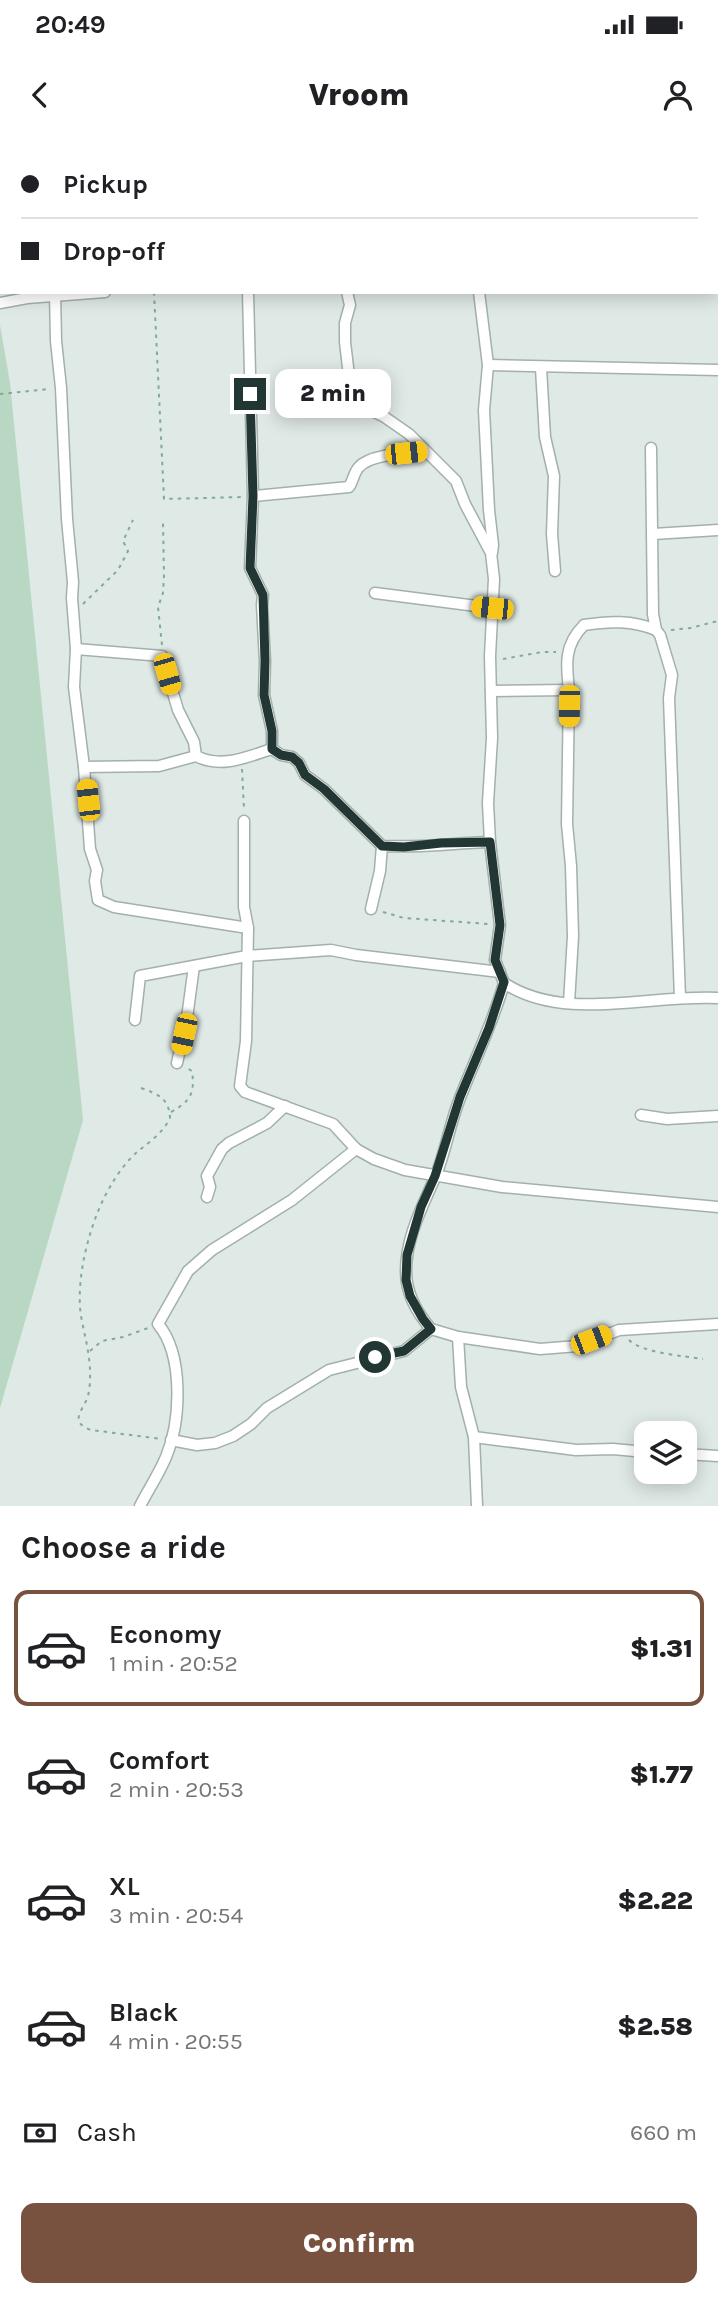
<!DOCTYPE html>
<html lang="en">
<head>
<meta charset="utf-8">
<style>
  :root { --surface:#fff; --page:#f2f2f2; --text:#202124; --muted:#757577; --line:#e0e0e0; --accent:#78513f }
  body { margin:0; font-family:Karla,sans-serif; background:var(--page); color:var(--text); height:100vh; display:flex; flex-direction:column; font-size:26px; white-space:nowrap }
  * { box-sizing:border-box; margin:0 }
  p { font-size:23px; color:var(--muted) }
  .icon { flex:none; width:38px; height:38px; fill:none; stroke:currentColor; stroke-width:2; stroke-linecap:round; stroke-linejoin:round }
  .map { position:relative; height:1366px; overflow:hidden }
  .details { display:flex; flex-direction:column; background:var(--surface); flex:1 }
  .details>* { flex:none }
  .hud { position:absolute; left:0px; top:0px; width:719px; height:154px; box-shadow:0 4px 18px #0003; display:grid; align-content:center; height:154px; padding:0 21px; background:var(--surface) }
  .buttons { position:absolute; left:634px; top:1281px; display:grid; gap:14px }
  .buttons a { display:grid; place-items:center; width:63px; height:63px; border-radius:14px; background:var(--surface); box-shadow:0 4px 18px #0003; font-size:35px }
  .end { position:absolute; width:32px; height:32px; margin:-16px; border:9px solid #223733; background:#fff; box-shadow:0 0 0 4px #fff }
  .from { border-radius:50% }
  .bubble { position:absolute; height:49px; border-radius:14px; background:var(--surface); box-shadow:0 4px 18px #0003; font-size:23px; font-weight:800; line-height:49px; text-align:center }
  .car { position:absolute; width:21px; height:42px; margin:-21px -10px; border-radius:9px; box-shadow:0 0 5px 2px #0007; background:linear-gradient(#f5c518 24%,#345 0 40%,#f5c518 0 76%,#345 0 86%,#f5c518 0) }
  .hud b { display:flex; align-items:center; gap:24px; height:66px; font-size:26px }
  .hud b+b { border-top:2px solid var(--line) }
  .hud i { width:18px; height:18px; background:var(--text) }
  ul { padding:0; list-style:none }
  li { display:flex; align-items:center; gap:21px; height:116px; margin:0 14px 10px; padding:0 7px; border:4px solid transparent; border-radius:14px }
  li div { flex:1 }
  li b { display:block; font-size:26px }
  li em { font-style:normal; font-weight:800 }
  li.selected { border-color:var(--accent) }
  li>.icon { width:63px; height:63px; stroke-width:1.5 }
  h2 { padding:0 21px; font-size:32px; line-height:84px }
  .pay { display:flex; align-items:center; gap:18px; height:77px; padding:0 21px; font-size:26px }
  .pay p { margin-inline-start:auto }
  .cta { display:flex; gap:14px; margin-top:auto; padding:14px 21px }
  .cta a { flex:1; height:80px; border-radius:14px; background:var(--accent); color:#fff; font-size:28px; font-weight:800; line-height:80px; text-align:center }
  .status { display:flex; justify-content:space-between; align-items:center; height:49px; padding:0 35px; background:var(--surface); direction:ltr }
  .status svg { height:19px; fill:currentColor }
  header { display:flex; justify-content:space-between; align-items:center; height:91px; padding:0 21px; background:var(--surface); font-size:32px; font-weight:800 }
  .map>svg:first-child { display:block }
  .green { fill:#b9d8c4 }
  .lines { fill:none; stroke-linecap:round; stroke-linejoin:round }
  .street-casing { stroke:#a3b0ac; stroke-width:13 }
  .path { stroke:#82a9a0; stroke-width:2; stroke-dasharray:3.5 5; stroke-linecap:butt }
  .street { stroke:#fff; stroke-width:10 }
  .route { stroke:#223733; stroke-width:9 }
</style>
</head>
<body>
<div class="status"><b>20:49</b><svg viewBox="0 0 49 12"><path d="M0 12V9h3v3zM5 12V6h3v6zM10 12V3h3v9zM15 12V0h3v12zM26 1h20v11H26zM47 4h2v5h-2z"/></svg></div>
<header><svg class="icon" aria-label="back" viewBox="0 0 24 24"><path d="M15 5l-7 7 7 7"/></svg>Vroom<svg class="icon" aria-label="person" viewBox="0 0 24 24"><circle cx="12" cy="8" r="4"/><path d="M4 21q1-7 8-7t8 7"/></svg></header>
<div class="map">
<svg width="718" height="1366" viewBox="0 0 718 1366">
  <rect width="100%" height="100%" fill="#dfe9e5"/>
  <polygon class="green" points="0,185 10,243 83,980 0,1268"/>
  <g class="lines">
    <g class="street-casing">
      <g id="street">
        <polyline points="148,0 148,2"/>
        <polyline points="472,0 473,2"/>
        <polyline points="46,2 46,0"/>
        <polyline points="206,2 226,0"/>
        <polyline points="247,2 247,0"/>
        <polyline points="0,55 2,55"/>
        <polyline points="55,152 56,201 61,248 67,379 73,442 72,458 76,509 74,547 84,627 90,709 97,730 95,741 98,760 114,767 248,788 246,901 240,946 245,952 333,984 356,1009 374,1019 405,1030 502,1047 718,1067"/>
        <path d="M248,152L253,356L250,428L263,455L262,465L265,521L264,555L272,591V609L281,615L292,617L299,623L305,635L324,649L382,706C418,708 454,703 490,702"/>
        <path d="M347,152L350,165L345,183V202L349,236L354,251L361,262L370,270L383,276L409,294L456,341L465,364L491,413L494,439L490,516L492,598L488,663L490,702L500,785L495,820L504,843C564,883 649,854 718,858"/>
        <polyline points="479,152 488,225 484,270 489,370 493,405 492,413"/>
        <polyline points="0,163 27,158 105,152"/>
        <polyline points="488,225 718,230"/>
        <polyline points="541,228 545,297 554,336 552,394 555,431"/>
        <polyline points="651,308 653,474 656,490 660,495 672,535 669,558 680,858"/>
        <path d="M253,356L349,347C353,341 354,332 359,327C370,314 408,313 424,311"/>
        <polyline points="653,394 718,390"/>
        <polyline points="375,453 492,468"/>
        <path d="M76,509L162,516L178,570L194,602L196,616C222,629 246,617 272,609"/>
        <polyline points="491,551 569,550"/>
        <polyline points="84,627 159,626 196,616"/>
        <polyline points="244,681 244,767 248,788"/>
        <polyline points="371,769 380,731 382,706"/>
        <path d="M569,863L573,796L571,726L567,684L569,550C566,524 564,505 584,485C609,481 632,480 656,490"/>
        <polyline points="135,880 140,836 247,816 331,810 356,815 500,832"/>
        <polyline points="177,923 187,878 194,826"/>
        <polyline points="641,975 667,979 718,976"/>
        <polyline points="207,1057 210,1047 207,1036 222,1009 229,1003 267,983 285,966"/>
        <path d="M431,1189C417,1173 406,1154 406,1131C406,1096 423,1066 436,1035C446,1010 450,983 460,958C475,919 493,883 504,843"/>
        <polyline points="458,1197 461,1247 474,1297 477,1366"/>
        <polyline points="474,1297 576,1310 613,1309 646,1312"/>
        <polyline points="171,1300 197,1305 215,1303 233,1296 251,1284 267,1268 329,1230 404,1211 431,1189 458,1197 540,1209 578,1206 619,1190 718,1184"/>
        <polyline points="684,1314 718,1316"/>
        <path d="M140,1366C148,1350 159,1334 166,1317C181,1281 184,1215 158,1184L188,1131L212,1110L292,1060L356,1009"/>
      </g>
    </g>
    <g class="path">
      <polyline points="351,2 351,0"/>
      <polyline points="154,152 164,359 243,357"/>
      <polyline points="0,254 49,249"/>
      <polyline points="83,464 118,430 128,411 123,401 133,380"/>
      <polyline points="671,490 690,488 718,481"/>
      <polyline points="162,505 158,467 163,453 164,435 163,383"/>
      <polyline points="503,519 542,512 556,512"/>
      <polyline points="242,629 244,669"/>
      <polyline points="383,772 404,778 489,784"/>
      <path d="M141,948C158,954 169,958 170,978C163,993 148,1003 136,1013C128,1020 118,1033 113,1042C91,1076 75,1137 81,1176C85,1198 91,1217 90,1240C90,1245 89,1251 88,1256C83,1271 68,1282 91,1290L162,1299"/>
      <path d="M171,972C191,961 195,953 192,931L187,928"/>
      <path d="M629,1200C642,1213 685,1216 703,1219"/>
      <polyline points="90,1211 102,1201 123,1197 148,1188"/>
    </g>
    <use href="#street" class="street"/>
  </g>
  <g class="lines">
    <polyline class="route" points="250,254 253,356 250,428 263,455 265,521 264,555 272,591 272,609 281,615 292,617 299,623 305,635 324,649 382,706 404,707 441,703 490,702 500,785 495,820 504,842 489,888 460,957 435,1036 421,1067 407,1115 406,1140 410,1156 423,1179 431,1189 404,1211 375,1217"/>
  </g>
</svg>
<div class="buttons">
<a><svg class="icon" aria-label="layers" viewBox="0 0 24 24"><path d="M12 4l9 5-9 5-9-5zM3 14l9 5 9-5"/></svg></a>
</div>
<i class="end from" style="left:375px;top:1217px"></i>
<i class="end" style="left:250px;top:254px"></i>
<div class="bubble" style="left:275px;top:229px;width:116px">2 min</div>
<i class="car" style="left:406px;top:313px;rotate:84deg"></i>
<i class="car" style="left:492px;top:468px;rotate:276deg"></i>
<i class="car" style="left:167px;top:534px;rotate:164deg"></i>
<i class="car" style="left:569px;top:566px;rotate:181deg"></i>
<i class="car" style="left:88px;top:660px;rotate:354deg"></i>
<i class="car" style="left:184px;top:894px;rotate:192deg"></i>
<i class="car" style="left:591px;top:1200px;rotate:69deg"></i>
<div class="hud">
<b><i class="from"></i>Pickup</b>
<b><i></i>Drop-off</b>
</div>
</div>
<section class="details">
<h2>Choose a ride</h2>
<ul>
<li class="selected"><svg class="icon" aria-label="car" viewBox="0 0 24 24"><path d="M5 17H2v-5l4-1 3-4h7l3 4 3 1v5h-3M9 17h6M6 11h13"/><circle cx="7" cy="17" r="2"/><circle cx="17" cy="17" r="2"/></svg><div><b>Economy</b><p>1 min · 20:52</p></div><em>$1.31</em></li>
<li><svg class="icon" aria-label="car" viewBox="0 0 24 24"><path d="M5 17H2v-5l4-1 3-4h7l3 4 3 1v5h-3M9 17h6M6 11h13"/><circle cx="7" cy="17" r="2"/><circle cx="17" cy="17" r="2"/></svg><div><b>Comfort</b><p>2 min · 20:53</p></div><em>$1.77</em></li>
<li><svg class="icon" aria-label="car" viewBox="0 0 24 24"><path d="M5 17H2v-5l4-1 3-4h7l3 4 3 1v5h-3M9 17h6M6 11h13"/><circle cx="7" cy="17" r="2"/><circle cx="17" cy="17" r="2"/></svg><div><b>XL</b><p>3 min · 20:54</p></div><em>$2.22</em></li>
<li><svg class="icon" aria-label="car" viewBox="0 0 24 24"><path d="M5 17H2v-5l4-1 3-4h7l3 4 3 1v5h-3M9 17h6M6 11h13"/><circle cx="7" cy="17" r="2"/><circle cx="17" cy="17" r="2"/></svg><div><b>Black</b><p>4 min · 20:55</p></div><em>$2.58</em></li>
</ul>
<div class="pay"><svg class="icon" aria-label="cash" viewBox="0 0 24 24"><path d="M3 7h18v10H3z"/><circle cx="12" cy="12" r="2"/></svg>Cash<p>660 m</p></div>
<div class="cta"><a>Confirm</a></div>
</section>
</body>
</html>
